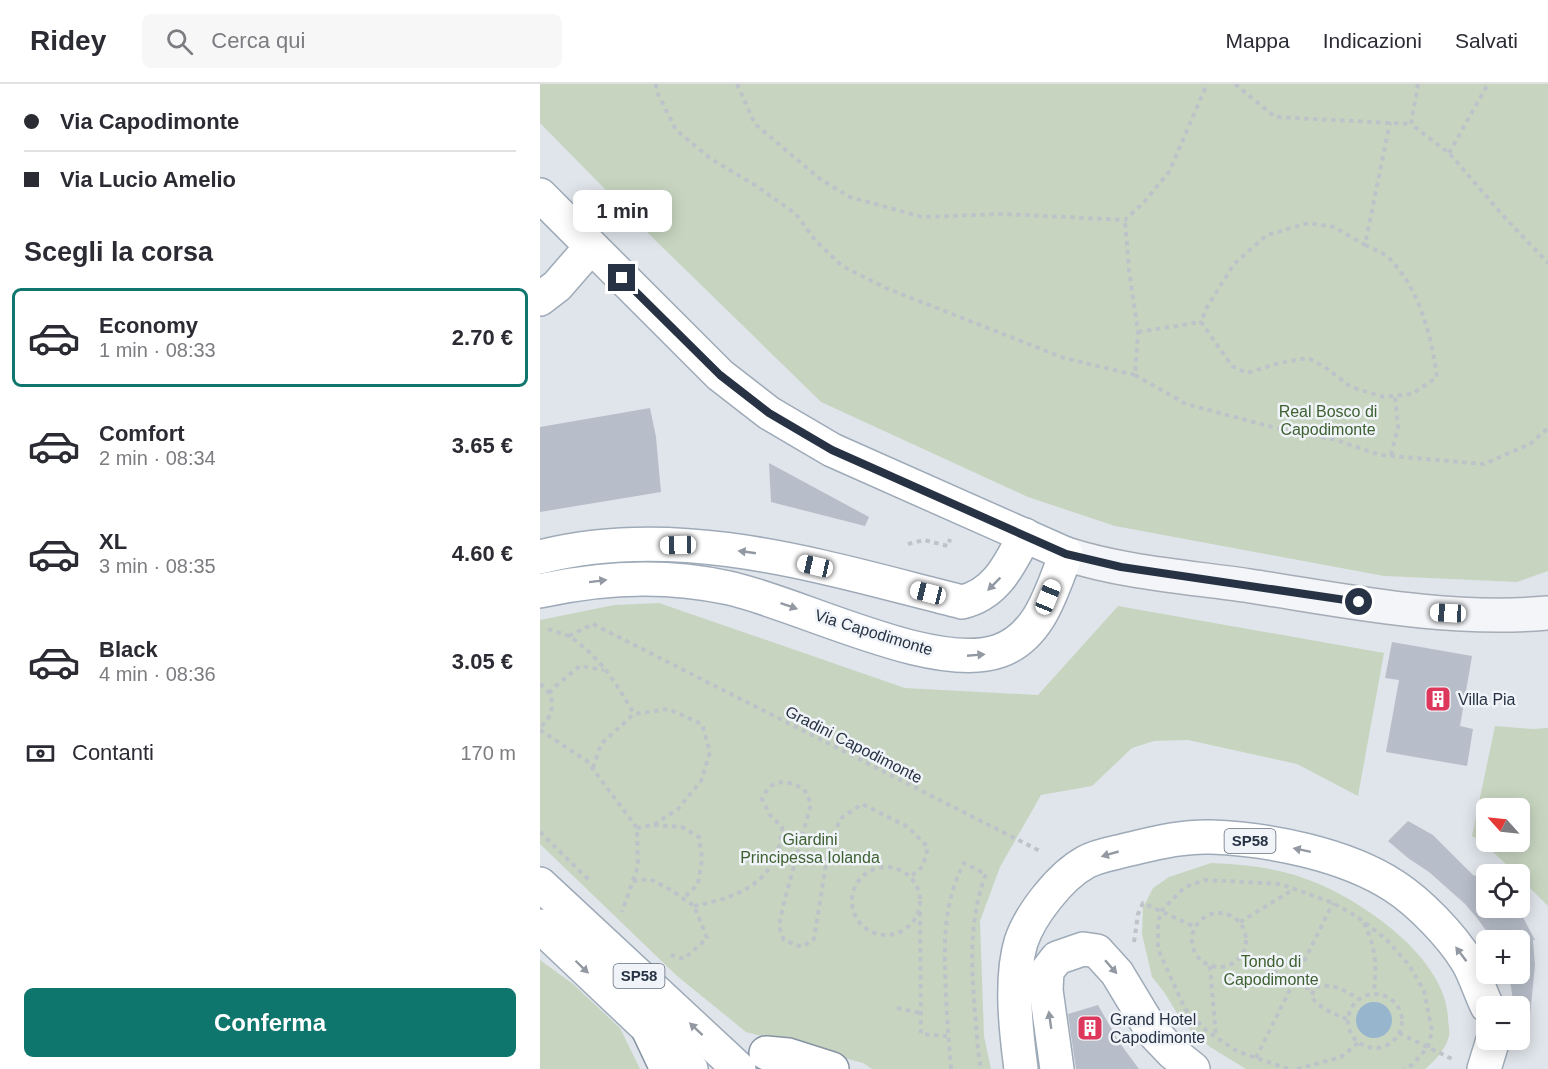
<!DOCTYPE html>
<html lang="it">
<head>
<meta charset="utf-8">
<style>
  :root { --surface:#fff; --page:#f7f7f7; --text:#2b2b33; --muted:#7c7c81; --line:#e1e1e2; --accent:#0f766e }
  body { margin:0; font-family:Arial,sans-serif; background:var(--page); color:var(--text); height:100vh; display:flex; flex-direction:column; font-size:22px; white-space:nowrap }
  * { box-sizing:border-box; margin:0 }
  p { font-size:20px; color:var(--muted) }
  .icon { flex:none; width:33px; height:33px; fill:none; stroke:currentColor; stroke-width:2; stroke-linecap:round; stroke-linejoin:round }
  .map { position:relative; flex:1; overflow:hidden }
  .details { display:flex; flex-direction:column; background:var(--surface); width:540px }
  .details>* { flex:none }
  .banner { display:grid; align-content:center; height:132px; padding:0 24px; background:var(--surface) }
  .needle { width:39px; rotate:297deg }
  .controls { position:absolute; left:936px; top:714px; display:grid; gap:12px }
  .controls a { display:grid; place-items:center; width:54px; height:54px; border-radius:9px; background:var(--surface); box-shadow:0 3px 15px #0003; font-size:30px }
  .end { position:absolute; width:27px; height:27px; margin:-14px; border:8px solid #273344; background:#fff; box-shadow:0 0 0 3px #fff }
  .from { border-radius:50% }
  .bubble { position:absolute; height:42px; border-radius:9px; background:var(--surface); box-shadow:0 3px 15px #0003; font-size:20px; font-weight:700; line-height:42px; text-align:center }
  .car { position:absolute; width:18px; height:36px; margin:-18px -9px; border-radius:8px; box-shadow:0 0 4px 2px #0007; background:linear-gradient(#fff 24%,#345 0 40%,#fff 0 76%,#345 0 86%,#fff 0) }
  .banner b { display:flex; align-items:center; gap:21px; height:57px; font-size:22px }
  .banner b+b { border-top:2px solid var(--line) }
  .banner i { width:15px; height:15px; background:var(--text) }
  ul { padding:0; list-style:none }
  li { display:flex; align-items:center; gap:18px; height:99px; margin:0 12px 9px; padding:0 12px; border:3px solid transparent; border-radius:9px }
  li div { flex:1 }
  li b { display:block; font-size:22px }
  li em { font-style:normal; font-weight:700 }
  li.on { border-color:var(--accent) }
  li>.icon { width:54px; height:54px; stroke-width:1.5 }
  h2 { padding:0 24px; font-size:27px; line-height:72px }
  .pay { display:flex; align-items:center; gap:15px; height:66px; padding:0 24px; font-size:22px }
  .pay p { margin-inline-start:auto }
  .button { display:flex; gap:12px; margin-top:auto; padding:12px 24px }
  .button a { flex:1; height:69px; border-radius:9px; background:var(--accent); color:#fff; font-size:24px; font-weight:700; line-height:69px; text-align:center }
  header { display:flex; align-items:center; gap:36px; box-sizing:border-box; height:84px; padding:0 30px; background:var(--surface); border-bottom:2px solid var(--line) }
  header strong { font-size:28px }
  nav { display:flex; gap:33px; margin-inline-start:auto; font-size:21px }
  .search { width:420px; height:54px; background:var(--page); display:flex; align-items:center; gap:15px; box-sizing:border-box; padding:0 21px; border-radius:9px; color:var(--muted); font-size:22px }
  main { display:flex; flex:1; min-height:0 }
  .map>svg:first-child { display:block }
  .green { fill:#c7d5c0; fill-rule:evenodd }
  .water { fill:#97b6ce }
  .building { fill:#b7bec9 }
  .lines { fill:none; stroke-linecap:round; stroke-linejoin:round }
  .minor-casing { stroke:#a5acb6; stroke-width:36 }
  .major-casing { stroke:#9eaab8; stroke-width:36 }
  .highway-casing { stroke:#8693a3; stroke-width:36 }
  .path { stroke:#bec3c9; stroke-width:4; stroke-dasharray:4.5 4.5; stroke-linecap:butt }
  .minor { stroke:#f3f5f8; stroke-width:33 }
  .major { stroke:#fff; stroke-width:33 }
  .highway { stroke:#fff; stroke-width:33 }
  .oneway { fill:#9399a2 }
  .route { stroke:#273344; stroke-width:8 }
  .labels { text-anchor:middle; stroke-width:5; stroke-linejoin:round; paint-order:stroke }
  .shield { fill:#f0f4f8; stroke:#636d7a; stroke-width:1.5 }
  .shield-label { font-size:15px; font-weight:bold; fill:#273344 }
  .park-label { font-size:16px; fill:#3f6132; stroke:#f0f4f8 }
  .street-label { font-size:16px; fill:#273344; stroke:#f0f4f8 }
  .poi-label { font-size:16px; fill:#273344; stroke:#f0f4f8; text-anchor:start }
</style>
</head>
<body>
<header>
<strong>Ridey</strong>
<div class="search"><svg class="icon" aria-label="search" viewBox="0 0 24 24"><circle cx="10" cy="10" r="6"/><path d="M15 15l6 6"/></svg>Cerca qui</div>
<nav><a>Mappa</a><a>Indicazioni</a><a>Salvati</a></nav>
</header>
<main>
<section class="details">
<div class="banner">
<b><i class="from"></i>Via Capodimonte</b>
<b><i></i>Via Lucio Amelio</b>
</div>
<h2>Scegli la corsa</h2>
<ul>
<li class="on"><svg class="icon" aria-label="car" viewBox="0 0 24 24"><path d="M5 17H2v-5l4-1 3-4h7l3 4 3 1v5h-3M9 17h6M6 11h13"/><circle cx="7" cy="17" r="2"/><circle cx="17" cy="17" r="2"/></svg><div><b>Economy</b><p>1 min · 08:33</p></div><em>2.70 €</em></li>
<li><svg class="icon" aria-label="car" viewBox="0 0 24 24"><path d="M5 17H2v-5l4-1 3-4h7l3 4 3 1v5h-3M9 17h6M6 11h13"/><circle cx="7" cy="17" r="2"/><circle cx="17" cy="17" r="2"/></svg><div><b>Comfort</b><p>2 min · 08:34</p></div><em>3.65 €</em></li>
<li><svg class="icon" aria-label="car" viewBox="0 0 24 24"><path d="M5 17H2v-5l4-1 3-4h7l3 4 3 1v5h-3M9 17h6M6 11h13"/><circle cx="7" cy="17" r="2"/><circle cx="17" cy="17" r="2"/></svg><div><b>XL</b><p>3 min · 08:35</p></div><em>4.60 €</em></li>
<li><svg class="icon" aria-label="car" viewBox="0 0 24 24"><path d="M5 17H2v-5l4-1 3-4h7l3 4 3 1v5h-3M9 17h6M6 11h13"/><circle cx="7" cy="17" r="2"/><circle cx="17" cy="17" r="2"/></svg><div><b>Black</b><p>4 min · 08:36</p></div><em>3.05 €</em></li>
</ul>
<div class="pay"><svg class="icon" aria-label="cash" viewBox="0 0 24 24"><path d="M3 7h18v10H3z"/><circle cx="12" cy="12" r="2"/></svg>Contanti<p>170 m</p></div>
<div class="button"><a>Conferma</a></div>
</section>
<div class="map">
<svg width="1008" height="985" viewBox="0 0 1008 985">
  <rect width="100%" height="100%" fill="#e0e5eb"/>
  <g class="green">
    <polygon points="0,0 1008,0 1008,487 977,498 844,492 575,442 488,413 281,318 114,155 0,39"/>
    <polygon points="119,519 365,604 498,611 578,522 844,569 818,712 757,680 648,656 614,657 592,664 552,702 501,711 460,783 440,837 444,952 451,985 332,985 323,979 206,948 137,892 0,760 0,536 74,521"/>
    <path d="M955,642L993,645L1008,644V822L980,794V790H976L945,760L932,752ZM946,724H980V758H946Z"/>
    <path d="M671,779C708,780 745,785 779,800C828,821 905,875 908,933C908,939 910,947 909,952C906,965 895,977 885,985H706L670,963L652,948L637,929L624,908L612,893L602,850L603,824L613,804L629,793Z"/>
    <polygon points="0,876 33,900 80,944 100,985 0,985"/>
  </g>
  <circle class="water" cx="834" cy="936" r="18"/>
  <g class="building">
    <polygon points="110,324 116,353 121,408 0,428 0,343"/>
    <polygon points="229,379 329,433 325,442 231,418"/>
    <polygon points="852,558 932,572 920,642 933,645 927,682 846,668 859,596 845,594"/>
    <polygon points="868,737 893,751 934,792 947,785 951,790 946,790 946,824 978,824 995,856 993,856 995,881 988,952 980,953 980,922 974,922 969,890 980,890 980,856 953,856 937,834 925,820 889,788 868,774 848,757"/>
    <polygon points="558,921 579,958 599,985 536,985 528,930"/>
  </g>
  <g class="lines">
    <g class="minor-casing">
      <path id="minor" d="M526,470C585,489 649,493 710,502C808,517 908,538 1008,529"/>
    </g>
    <g class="major-casing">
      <g id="major">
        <path d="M0,111L180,291L229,329L292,366L526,470C512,506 500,553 459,567C394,590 258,519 189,504C125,490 63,493 0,507"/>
        <polyline points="0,215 17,202 51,163"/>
        <path d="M0,473C141,437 286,484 422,518C457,510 470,479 485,451"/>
        <polyline points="0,800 199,985"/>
        <polyline points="0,842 151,985"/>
        <path d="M481,985C476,947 470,895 481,858C490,831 520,792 546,778C559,771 576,769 590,765C616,759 643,752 671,753C728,755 805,770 854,802C879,818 911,851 927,877C935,890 940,908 947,922"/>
        <polyline points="517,985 506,906 507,887 517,874 543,865 557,867 577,889 612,947 633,969 653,985"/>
        <polyline points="944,985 953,956"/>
      </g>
    </g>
    <g class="highway-casing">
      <g id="highway">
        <polyline points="108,945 127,985"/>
        <polyline points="226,969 248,971 292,985"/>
      </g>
    </g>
    <g class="path">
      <polyline points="116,0 116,6 136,46 171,75 215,101 256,130 275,156 302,182 346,204 524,274 595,291 598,248 589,186 585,136"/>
      <polyline points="197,0 215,40 280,95 310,113 382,133 464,130 585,136 605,117 629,88 667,0"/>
      <polyline points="695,0 735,33 871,40"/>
      <polyline points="878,0 871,40 909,69 967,136 1008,179"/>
      <polyline points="909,69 948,0"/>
      <path d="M825,161C833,165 844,169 850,175C880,207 891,250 897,293L872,310L844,313L811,303L785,283L768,274L739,279L707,289L692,282L661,238L667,223L694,180L727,151L768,139L794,143L825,161L850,38"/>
      <polyline points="598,248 661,238"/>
      <polyline points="595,291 646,320 747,347 793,355 840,371 944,380 990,360 1008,344"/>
      <polyline points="851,371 858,344 855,312"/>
      <polyline points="368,460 384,456 408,462 410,455"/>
      <path d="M8,545C15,548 24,549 30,553C59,571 78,602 94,630"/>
      <polyline points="29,552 53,540 502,768"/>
      <path d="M0,600C17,611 15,632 0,643"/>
      <polyline points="9,609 19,599 40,582 64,586"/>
      <polyline points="0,646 47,677 97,744 98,782 82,828"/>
      <polyline points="53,684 61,660 94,630 128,625 162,640 170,668 161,697 138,725 113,741 97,744"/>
      <polyline points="114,741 142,743 159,753 162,775 158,800 143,815"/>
      <polyline points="0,748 51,798"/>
      <circle cx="346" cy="817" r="34"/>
      <polyline points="93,797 110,795 131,806 154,822 167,854 144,875 128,870"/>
      <path d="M154,822C201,813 239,797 242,743L230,731L222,715C232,693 245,696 264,705L271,720L243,822L239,842L244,856L262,863L274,855L288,768L300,735L322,720L368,743L388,763L383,782L370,793"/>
      <polyline points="380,828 381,950 407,952"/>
      <circle cx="679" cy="856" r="27"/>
      <polyline points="700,838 754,805"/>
      <path d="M824,839C837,867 836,879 834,909"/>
      <polyline points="594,858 598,830 603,819 655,843"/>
      <polyline points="701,871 773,907"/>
      <polyline points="670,882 676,953"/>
      <circle cx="835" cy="937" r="27"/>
      <polyline points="357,924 380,929"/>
      <path d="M807,935C793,930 781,924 771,913L775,903C793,899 803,905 818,915"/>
      <polyline points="859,949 912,975"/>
      <polyline points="716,974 793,819"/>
      <path d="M411,985C409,960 407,936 406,911C404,864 402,821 424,779L446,790C424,846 434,908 438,966L441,985"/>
      <polyline points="748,985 697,967 668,948 645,925 618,865 618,839 622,826 645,803 665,796 741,800 793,819 816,832 846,855 869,881 884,907 892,947 888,963 872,981 864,985"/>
      <polyline points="757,985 801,973 818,959"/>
    </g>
    <use href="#minor" class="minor"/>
    <use href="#major" class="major"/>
    <use href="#highway" class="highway"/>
  </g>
  <defs><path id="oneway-solid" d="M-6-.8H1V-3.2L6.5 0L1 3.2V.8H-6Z" transform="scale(1.5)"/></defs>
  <g class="oneway">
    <use href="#oneway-solid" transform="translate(207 468) rotate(-172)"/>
    <use href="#oneway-solid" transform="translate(58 497) rotate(-7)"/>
    <use href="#oneway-solid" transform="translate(454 500) rotate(135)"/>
    <use href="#oneway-solid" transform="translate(249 522) rotate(19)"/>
    <use href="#oneway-solid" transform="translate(436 571) rotate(-5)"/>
    <use href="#oneway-solid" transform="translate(762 766) rotate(-168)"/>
    <use href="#oneway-solid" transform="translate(570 770) rotate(164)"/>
    <use href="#oneway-solid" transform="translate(921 870) rotate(-127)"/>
    <use href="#oneway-solid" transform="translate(42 883) rotate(44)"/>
    <use href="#oneway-solid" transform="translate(571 883) rotate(49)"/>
    <use href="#oneway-solid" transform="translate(510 936) rotate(-98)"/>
    <use href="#oneway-solid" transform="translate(156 945) rotate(-137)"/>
  </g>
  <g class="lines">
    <polyline class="route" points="82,194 180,291 229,329 292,366 526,470 581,483 819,518"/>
  </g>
  <defs>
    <g id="building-square" transform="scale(1.35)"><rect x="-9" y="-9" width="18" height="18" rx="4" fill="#dd385c" stroke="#f0f4f8"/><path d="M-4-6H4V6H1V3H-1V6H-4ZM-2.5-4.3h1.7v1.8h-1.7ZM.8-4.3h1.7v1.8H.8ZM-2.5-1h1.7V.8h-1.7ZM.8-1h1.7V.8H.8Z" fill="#fff"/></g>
  </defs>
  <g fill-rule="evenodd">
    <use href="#building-square" x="898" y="615"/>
    <use href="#building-square" x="550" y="944"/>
  </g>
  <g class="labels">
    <g class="shield">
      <rect x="684.5" y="745" width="51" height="24" rx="4.5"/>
      <rect x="73.5" y="880" width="51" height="24" rx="4.5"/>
    </g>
    <g class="shield-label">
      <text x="710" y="762">SP58</text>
      <text x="99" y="897">SP58</text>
    </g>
    <g class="park-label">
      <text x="788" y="333">Real Bosco di<tspan x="788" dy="18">Capodimonte</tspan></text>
      <text x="270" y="761">Giardini<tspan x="270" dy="18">Principessa Iolanda</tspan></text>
      <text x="731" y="883">Tondo di<tspan x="731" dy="18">Capodimonte</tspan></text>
    </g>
    <g class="street-label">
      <text transform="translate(334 548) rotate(17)" y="6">Via Capodimonte</text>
      <text transform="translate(314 660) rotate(27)" y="6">Gradini Capodimonte</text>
    </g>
    <g class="poi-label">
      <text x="918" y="621">Villa Pia</text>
      <text x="570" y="941">Grand Hotel<tspan x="570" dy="18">Capodimonte</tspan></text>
    </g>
  </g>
</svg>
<div class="controls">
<a><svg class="needle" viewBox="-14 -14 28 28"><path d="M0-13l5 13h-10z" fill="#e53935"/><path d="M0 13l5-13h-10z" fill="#7c7c81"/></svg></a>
<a><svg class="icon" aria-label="locate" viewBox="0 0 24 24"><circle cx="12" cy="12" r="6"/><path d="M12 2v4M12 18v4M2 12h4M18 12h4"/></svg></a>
<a>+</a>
<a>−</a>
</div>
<i class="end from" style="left:819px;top:518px"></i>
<i class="end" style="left:82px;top:194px"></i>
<div class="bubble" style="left:33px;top:106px;width:99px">1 min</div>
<i class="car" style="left:138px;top:461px;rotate:269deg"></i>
<i class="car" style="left:275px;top:482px;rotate:283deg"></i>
<i class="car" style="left:388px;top:509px;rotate:284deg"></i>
<i class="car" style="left:508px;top:513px;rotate:22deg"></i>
<i class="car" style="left:908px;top:529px;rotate:273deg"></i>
</div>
</main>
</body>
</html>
